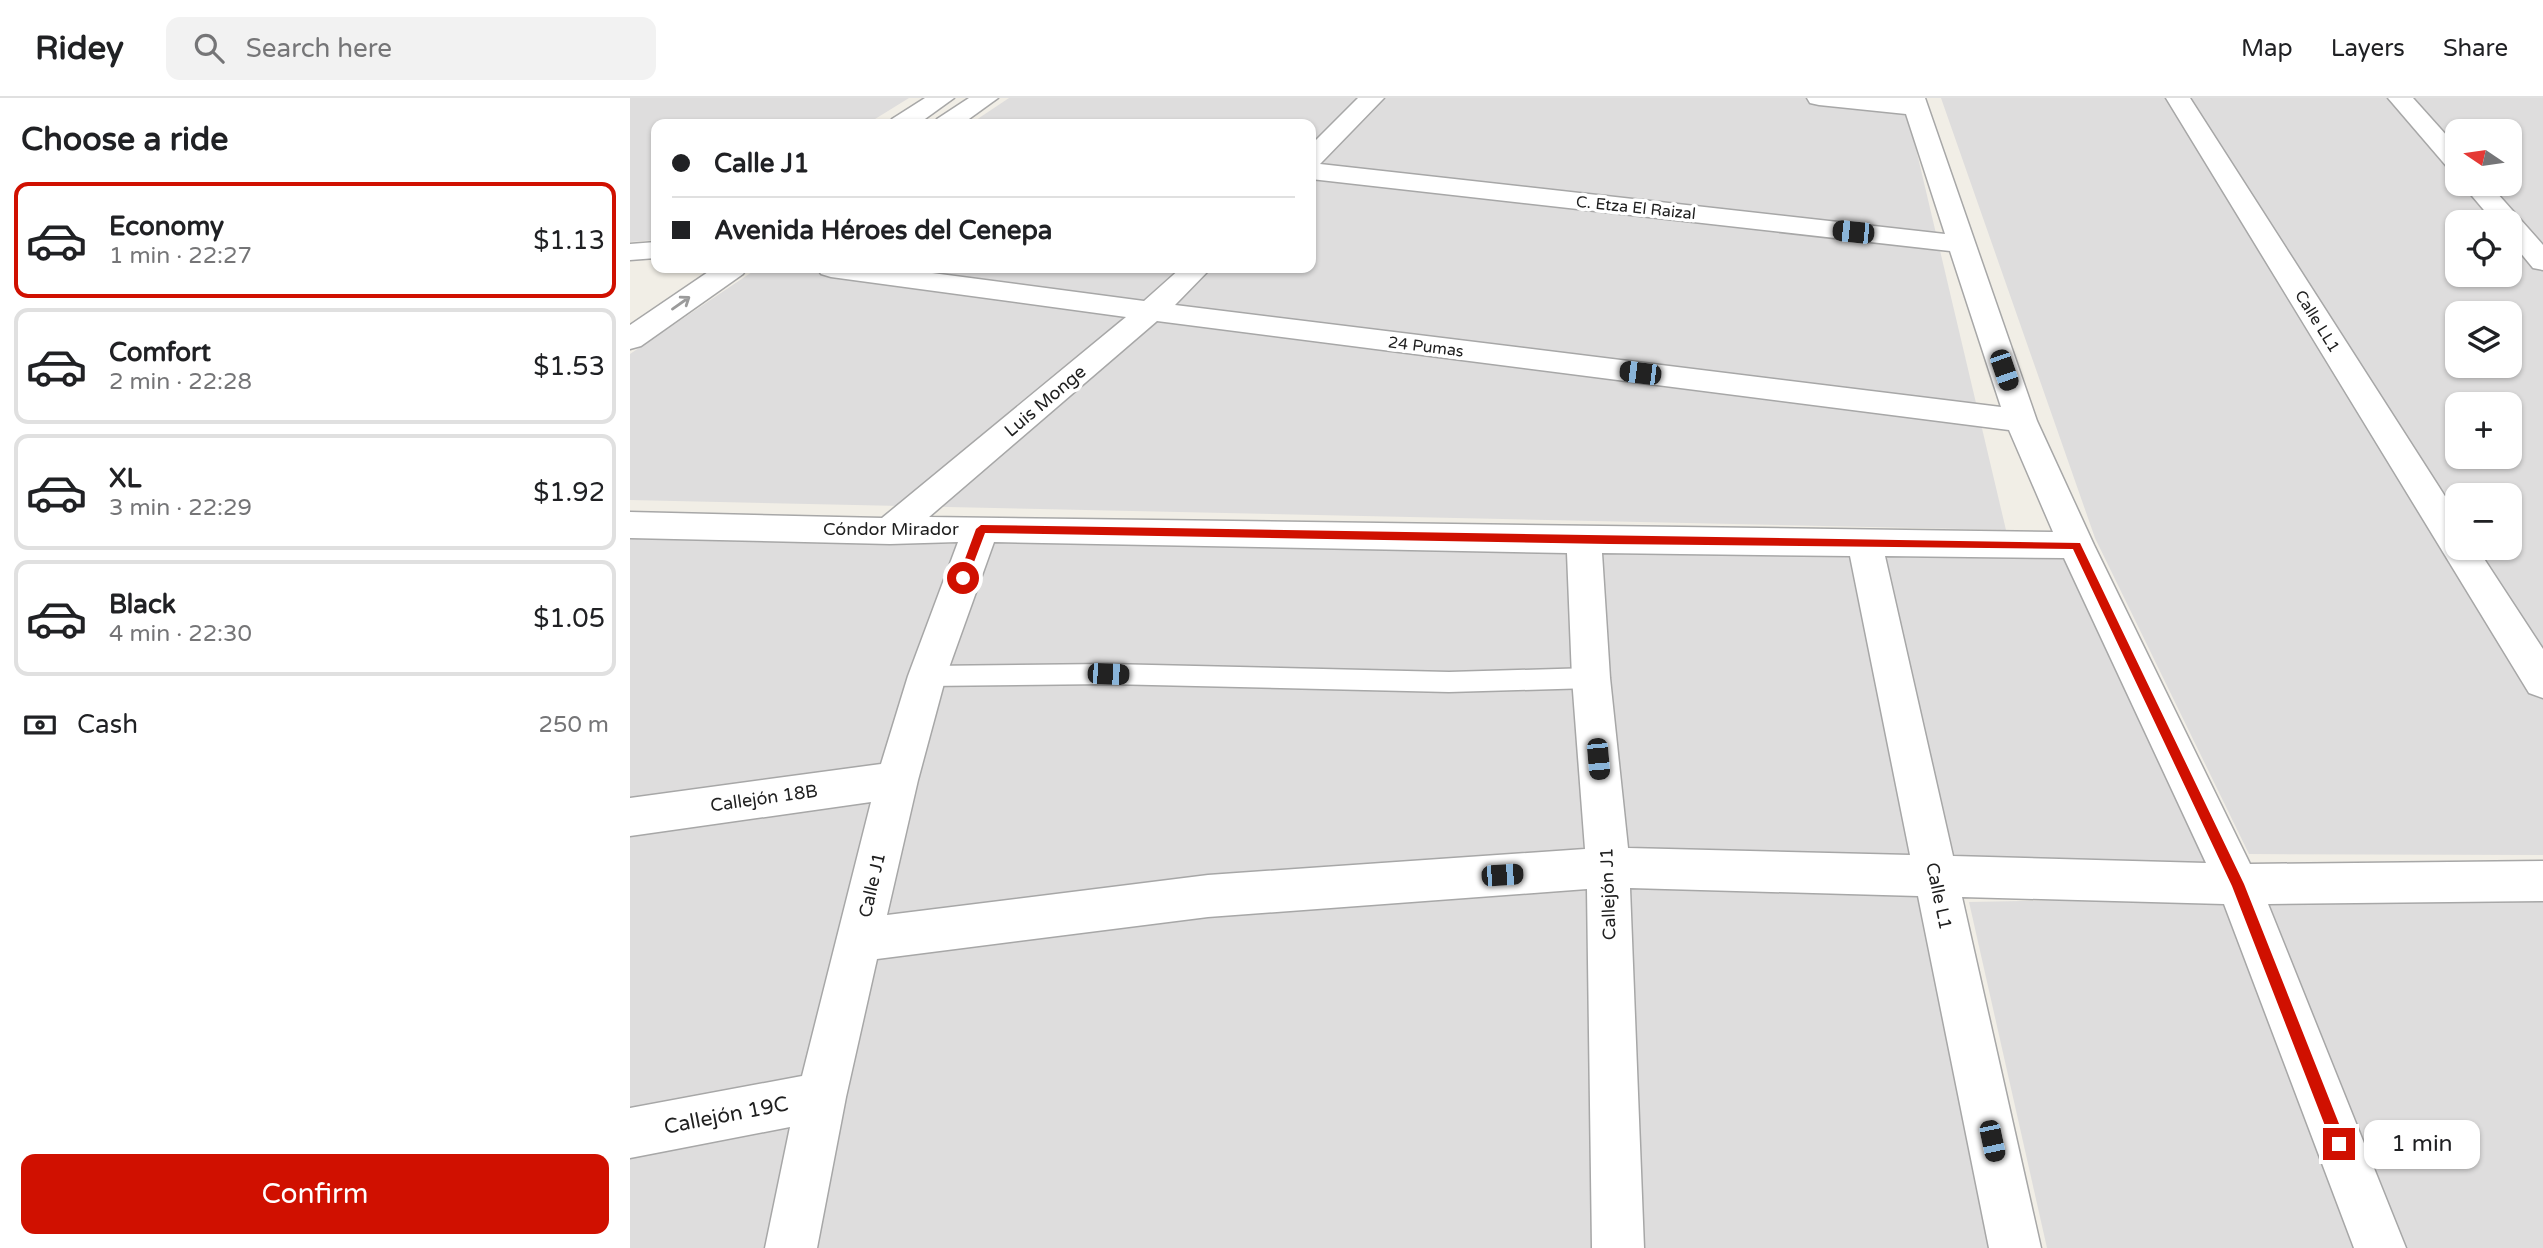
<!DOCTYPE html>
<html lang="en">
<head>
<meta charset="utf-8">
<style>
  :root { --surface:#fff; --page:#f2f2f2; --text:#202124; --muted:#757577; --line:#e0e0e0; --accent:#d01000 }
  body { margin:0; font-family:"Varela Round",sans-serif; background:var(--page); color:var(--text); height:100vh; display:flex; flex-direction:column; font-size:26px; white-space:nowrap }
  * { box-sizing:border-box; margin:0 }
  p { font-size:23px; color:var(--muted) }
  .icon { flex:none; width:38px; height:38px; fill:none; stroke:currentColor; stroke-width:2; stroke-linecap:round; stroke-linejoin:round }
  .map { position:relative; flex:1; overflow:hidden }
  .drawer { display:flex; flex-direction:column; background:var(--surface); width:630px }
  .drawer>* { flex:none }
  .guide { position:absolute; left:21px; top:21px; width:665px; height:154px; border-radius:14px; box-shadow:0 2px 5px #0004; display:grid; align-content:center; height:154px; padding:0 21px; background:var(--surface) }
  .needle { width:46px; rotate:283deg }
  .buttons { position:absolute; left:1815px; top:21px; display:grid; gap:14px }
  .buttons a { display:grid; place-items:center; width:77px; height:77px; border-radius:14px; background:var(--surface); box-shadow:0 2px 5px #0004; font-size:35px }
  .end { position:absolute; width:32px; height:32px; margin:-16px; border:9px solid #d01000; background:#fff; box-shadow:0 0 0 4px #fff }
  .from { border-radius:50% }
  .bubble { position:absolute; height:49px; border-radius:14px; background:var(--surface); box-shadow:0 2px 5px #0004; font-size:23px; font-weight:600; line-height:49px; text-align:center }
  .car { position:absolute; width:21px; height:42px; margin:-21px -10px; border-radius:9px; box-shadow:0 0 5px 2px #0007; background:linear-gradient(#222 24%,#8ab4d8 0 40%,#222 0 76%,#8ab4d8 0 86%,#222 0) }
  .guide b { display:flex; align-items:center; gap:24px; height:66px; font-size:26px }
  .guide b+b { border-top:2px solid var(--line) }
  .guide i { width:18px; height:18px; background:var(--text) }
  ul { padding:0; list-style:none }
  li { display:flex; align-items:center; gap:21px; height:116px; margin:0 14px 10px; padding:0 7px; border:4px solid var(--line); border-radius:14px }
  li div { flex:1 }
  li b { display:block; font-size:26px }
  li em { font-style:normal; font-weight:600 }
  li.on { border-color:var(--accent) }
  li>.icon { width:63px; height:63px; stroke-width:1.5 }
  h2 { padding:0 21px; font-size:32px; line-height:84px }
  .pay { display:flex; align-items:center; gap:18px; height:77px; padding:0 21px; font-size:26px }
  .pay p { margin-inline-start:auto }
  .action { display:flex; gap:14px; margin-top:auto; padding:14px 21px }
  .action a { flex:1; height:80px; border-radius:14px; background:var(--accent); color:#fff; font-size:28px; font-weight:600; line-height:80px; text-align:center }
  header { display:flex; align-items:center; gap:42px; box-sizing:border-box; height:98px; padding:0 35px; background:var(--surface); border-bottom:2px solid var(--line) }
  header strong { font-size:33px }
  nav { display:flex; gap:38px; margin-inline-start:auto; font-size:24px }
  .search { width:490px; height:63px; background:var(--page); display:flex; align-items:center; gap:18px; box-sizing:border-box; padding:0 24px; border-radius:14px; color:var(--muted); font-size:26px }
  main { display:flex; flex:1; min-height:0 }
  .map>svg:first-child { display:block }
  .residential { fill:#dedddd; fill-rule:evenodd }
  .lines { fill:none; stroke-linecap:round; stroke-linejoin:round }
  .lane-casing { stroke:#a7a7a7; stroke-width:3 }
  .street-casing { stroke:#a7a7a7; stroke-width:3 }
  .lane { fill:#fff; fill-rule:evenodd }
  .street { fill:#fff; fill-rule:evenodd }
  .oneway { stroke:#9b9b9b }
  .route { fill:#d01000 }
  .labels { text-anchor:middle; stroke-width:7; stroke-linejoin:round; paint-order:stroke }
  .far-street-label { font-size:16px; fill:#202020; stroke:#fff }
  .street-label { font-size:18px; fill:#202020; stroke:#fff }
  .near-street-label { font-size:21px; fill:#202020; stroke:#fff }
</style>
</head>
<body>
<header>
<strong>Ridey</strong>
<div class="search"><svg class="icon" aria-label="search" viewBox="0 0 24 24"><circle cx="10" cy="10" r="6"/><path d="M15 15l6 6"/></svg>Search here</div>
<nav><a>Map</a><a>Layers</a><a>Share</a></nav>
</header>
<main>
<section class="drawer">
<h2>Choose a ride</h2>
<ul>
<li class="on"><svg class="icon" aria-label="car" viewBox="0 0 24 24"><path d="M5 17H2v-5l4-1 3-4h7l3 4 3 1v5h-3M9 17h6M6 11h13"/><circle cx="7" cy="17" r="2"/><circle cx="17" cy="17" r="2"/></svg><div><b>Economy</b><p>1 min · 22:27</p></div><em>$1.13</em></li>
<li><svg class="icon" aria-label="car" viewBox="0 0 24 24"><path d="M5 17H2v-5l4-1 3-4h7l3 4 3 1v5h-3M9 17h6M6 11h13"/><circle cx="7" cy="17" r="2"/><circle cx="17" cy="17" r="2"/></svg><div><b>Comfort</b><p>2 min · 22:28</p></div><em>$1.53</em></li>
<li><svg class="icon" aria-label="car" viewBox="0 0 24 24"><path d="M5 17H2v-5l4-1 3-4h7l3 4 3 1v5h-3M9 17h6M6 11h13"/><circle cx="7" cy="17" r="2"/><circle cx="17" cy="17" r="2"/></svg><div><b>XL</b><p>3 min · 22:29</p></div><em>$1.92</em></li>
<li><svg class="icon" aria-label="car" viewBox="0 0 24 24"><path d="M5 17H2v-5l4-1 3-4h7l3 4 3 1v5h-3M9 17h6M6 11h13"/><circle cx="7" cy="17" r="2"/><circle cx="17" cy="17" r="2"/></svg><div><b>Black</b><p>4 min · 22:30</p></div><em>$1.05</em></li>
</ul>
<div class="pay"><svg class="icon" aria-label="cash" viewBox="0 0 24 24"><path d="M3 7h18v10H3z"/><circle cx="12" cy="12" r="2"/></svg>Cash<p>250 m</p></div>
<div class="action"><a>Confirm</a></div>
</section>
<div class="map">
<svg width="1913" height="1150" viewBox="0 0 1913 1150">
  <rect width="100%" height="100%" fill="#f1eee6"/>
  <g class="residential">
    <polygon points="0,0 279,0 237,26 26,26 26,142 0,144"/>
    <polygon points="379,0 1274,0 1376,432 0,402 0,256 128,170 681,170 681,26 340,26"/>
    <path d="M1311,0H1913V757L1619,756L1465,440ZM1827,33H1880V86H1827ZM1827,124H1880V177H1827ZM1827,215H1880V268H1827ZM1827,306H1880V359H1827ZM1827,397H1880V450H1827Z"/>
    <polygon points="0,439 320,446 366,444 1433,457 1579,771 1282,759 1360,1150 0,1150"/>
    <polygon points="1913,793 1913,1150 1417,1150 1339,804"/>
  </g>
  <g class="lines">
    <g class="lane-casing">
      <polygon id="lane" points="478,566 819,574 961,570 970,573 973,580 970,587 961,590 819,594 478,586 297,588 288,585 285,578 288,571 297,568"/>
    </g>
    <g class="street-casing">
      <g id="street">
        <polygon points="295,0 324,0 288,26 259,26 262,21"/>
        <polygon points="339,0 368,0 332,26 304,26 307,21"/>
        <path d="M728,0H754L690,66L1315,136L1276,16L1189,7L1180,5L1177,0H1295L1407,323L1464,447L1620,766L1913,763V803L1638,806L1776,1150H1724L1594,806L1332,799L1411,1150H1359L1288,798L1000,790L1014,1150H962L957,791L578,819L247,861L216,999L187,1150H135L160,1029L0,1060V1010L172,978L241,704L0,738V700L251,666L278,578L328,444L260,446L0,440V414L252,420L496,219L201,179L191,176L187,170H264L514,203L551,170H581L545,207L1371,309L1320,153L681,81V47ZM527,223L1379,332L1423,434L299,419ZM364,444L937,455L942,580L955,751L578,777L257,817L288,682L316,578ZM972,455L1220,458L1280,757L998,750L980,580ZM1255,458L1434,460L1576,765L1323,758Z"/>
        <polygon points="1536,0 1560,0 1827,417 1827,450 1847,450 1913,551 1913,600 1899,595"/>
        <polygon points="1758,0 1783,0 1827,49 1827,73 1818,70"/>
        <polygon points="1832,86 1859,86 1913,147 1913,172 1903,170 1880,142 1880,124 1864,124"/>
        <polygon points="26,144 26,160 0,162 0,146"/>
        <polygon points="84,170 117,170 113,176 11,248 0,251 0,227"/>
      </g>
    </g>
    <use href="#lane" class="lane"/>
    <use href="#street" class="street"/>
  </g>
  <defs><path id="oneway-shaft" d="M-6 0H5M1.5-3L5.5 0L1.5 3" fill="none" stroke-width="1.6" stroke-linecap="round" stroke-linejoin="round" transform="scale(1.75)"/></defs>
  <use class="oneway" href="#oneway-shaft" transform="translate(51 205) rotate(-35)"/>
  <polygon class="route" points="351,427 1450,445 1614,786 1717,1046 1715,1051 1709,1053 1704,1051 1602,788 1443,451 979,446 355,435 338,480 333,484 329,483 328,480 346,431"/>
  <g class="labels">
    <g class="far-street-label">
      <text transform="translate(1006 109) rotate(6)" y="6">C. Etza El Raizal</text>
      <text transform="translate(1688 223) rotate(58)" y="6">Calle LL1</text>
      <text transform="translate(796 248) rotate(7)" y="6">24 Pumas</text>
    </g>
    <g class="street-label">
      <text transform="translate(415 303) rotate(-40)" y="6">Luis Monge</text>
      <text x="261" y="437">Cóndor Mirador</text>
      <text transform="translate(134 700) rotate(-8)" y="6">Callejón 18B</text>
      <text transform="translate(242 787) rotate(-77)" y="6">Calle J1</text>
      <text transform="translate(978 796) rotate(-92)" y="6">Callejón J1</text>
      <text transform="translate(1309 798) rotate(78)" y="6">Calle L1</text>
    </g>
    <g class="near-street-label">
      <text transform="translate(96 1017) rotate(-11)" y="7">Callejón 19C</text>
    </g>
  </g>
</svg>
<div class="buttons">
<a><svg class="needle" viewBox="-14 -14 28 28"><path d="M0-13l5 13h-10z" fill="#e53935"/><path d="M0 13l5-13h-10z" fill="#757577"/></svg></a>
<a><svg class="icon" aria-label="locate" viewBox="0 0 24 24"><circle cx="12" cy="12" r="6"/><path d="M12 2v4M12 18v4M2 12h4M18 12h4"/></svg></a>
<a><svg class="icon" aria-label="layers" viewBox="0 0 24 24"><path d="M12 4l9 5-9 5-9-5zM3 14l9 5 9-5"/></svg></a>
<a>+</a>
<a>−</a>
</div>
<i class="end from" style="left:333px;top:480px"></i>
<i class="end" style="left:1709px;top:1046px"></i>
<div class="bubble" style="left:1734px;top:1022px;width:116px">1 min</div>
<i class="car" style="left:1223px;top:134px;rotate:276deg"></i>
<i class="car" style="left:1374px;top:272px;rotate:161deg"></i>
<i class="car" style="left:1010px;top:275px;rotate:277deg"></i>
<i class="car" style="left:478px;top:576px;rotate:92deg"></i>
<i class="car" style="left:968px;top:661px;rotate:175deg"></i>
<i class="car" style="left:872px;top:777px;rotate:86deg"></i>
<i class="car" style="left:1362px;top:1043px;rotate:168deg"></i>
<div class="guide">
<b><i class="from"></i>Calle J1</b>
<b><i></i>Avenida Héroes del Cenepa</b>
</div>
</div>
</main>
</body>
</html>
